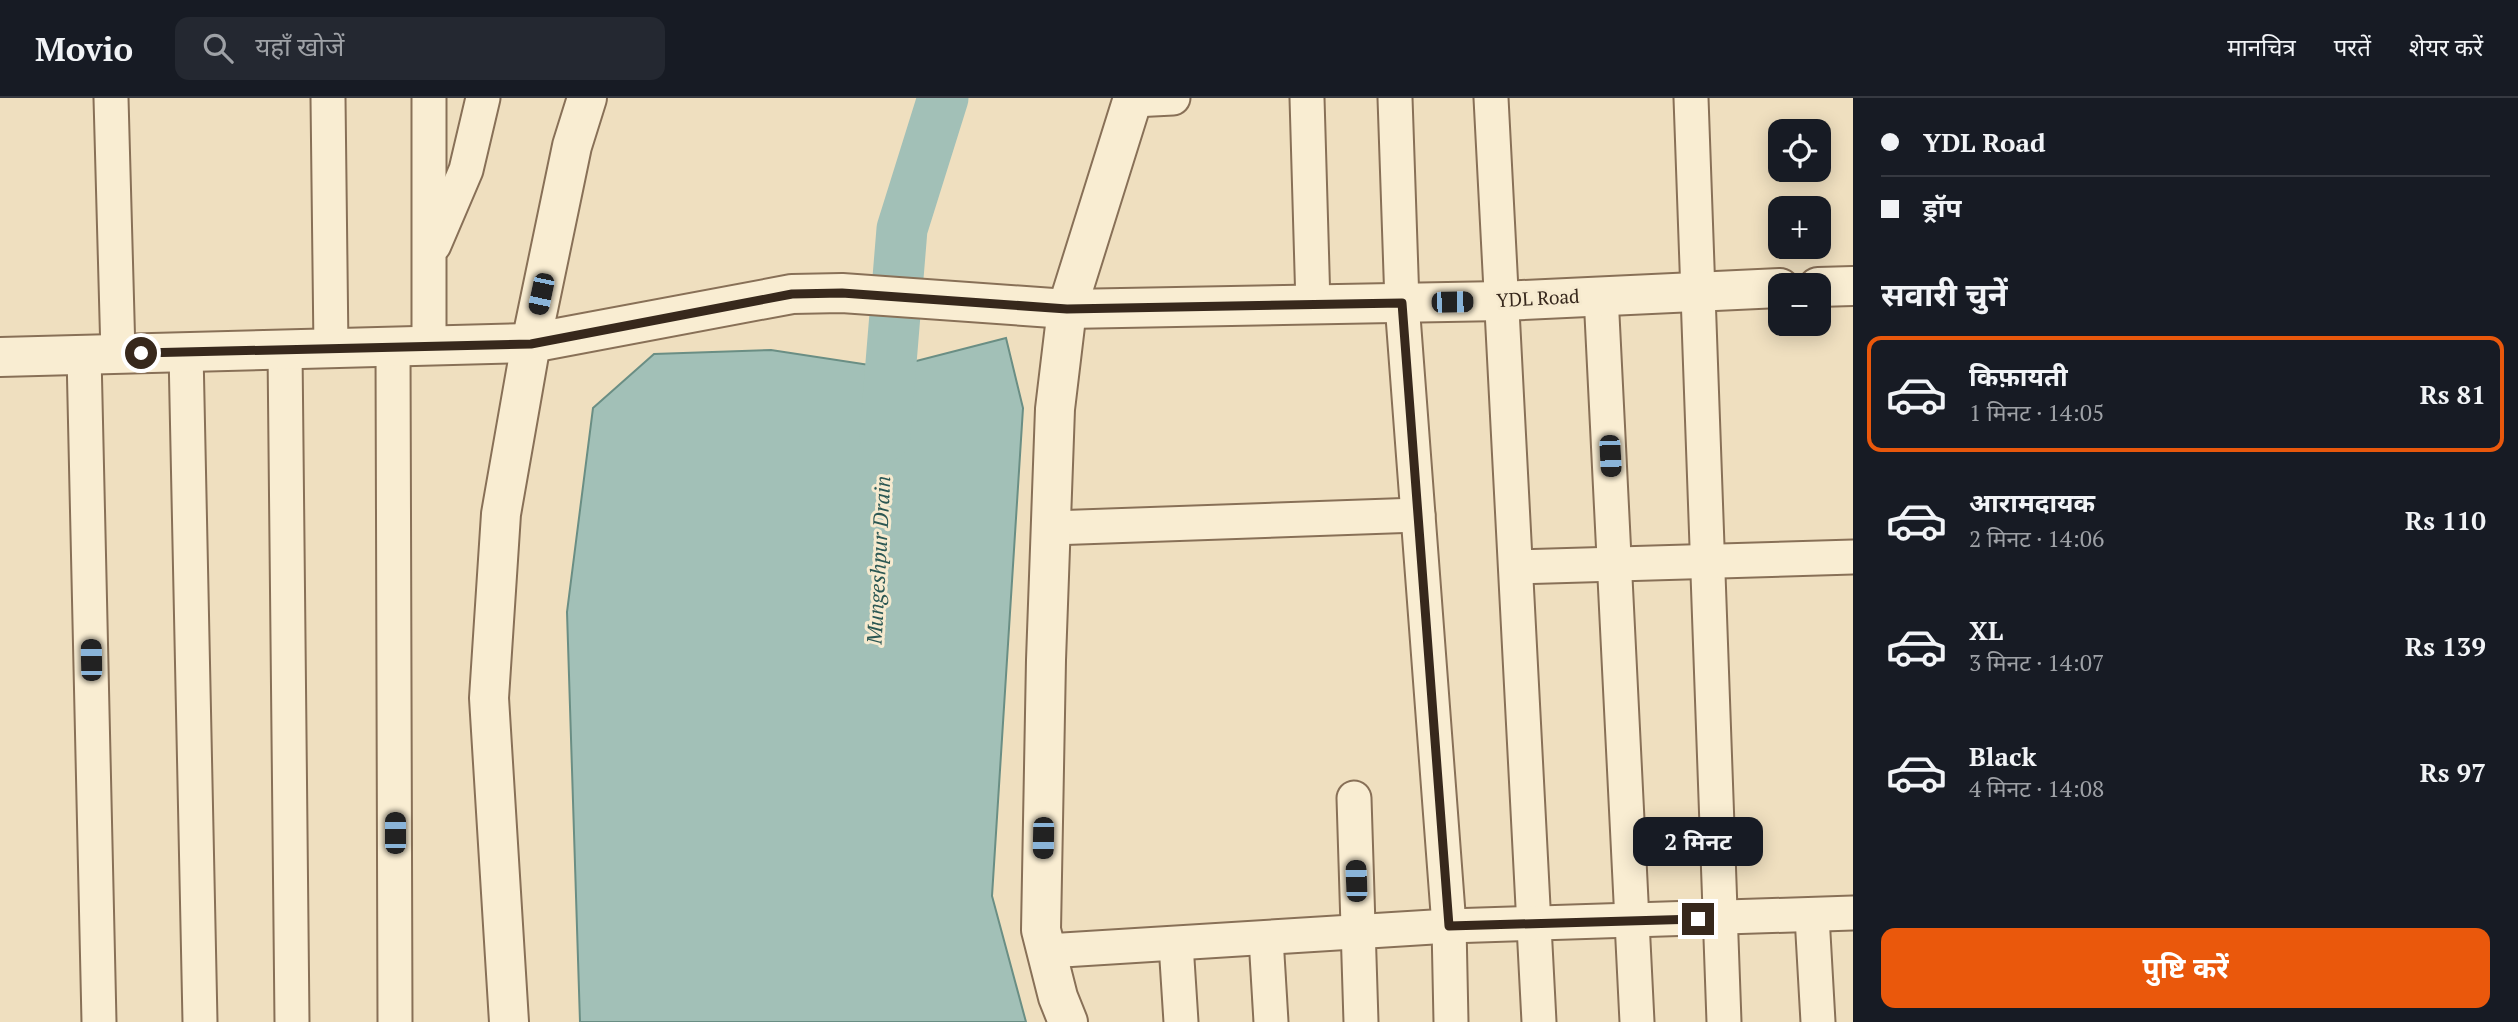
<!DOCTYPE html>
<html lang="hi">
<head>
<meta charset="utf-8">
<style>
  :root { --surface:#171b24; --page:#242831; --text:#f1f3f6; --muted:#9ea1a6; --line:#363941; --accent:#ea580c }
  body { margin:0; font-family:"PT Serif","Noto Sans Devanagari",serif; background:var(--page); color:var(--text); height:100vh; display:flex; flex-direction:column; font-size:26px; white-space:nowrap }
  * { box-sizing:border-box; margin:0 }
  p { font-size:23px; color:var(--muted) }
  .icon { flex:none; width:38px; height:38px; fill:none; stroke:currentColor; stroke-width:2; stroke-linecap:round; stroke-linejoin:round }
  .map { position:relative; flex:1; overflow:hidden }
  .side { display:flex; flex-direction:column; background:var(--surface); width:665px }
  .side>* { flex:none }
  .top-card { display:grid; align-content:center; height:154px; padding:0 28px; background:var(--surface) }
  .buttons { position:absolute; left:1768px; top:21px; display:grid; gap:14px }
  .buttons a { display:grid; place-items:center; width:63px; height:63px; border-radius:14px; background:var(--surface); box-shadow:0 4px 18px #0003; font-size:35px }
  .end { position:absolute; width:32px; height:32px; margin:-16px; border:9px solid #37281c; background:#fff; box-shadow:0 0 0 4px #fff }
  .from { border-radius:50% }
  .bubble { position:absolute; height:49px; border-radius:14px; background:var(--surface); box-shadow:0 4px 18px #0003; font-size:23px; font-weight:700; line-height:49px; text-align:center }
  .car { position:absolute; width:21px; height:42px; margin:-21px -10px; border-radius:9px; box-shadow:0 0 5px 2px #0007; background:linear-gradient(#222 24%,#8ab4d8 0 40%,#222 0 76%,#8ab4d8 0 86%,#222 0) }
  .top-card b { display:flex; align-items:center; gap:24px; height:66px; font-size:26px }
  .top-card b+b { border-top:2px solid var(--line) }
  .top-card i { width:18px; height:18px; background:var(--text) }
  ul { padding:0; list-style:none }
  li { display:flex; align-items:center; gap:21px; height:116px; margin:0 14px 10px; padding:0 14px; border:4px solid transparent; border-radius:14px }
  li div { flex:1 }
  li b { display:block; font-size:26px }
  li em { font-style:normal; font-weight:700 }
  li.on { border-color:var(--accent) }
  li>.icon { width:63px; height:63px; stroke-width:1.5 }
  h2 { padding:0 28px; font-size:32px; line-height:84px }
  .button { display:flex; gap:14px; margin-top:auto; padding:14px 28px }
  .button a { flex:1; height:80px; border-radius:14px; background:var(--accent); color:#fff; font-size:28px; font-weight:700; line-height:80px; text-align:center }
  header { display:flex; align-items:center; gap:42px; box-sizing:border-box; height:98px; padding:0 35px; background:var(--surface); border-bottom:2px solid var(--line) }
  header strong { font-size:33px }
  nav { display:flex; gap:38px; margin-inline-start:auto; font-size:24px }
  .search { width:490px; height:63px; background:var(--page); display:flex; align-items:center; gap:18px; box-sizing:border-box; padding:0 24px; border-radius:14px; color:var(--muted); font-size:26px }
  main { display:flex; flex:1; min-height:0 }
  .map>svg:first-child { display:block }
  .water { fill:#a2c0b7; stroke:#6a8e84; stroke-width:2 }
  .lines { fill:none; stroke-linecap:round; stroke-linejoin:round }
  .river { stroke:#a2c0b7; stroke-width:51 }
  .minor-casing { stroke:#887057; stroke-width:37 }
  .tertiary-casing { stroke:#887057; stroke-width:42 }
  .minor { stroke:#f9edd2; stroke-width:33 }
  .tertiary { stroke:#f9edd2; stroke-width:38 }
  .route { stroke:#37281c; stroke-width:9 }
  .labels { text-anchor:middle; stroke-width:6; stroke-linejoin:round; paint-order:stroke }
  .street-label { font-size:19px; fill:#37281c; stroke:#f6eacf }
  .water-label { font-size:21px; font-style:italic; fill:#2b5753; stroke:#f6eacf }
</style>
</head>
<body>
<header>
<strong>Movio</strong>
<div class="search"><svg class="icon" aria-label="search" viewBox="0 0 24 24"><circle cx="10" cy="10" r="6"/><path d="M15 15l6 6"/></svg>यहाँ खोजें</div>
<nav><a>मानचित्र</a><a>परतें</a><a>शेयर करें</a></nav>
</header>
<main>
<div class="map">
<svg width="1853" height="924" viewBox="0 0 1853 924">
  <rect width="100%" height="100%" fill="#efdfbf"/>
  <polygon class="water" points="1006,240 1023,310 992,798 1026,924 580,924 567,514 593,310 654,256 771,252 889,270"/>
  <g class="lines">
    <polyline class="river" points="885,338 902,131 943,0"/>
    <g class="minor-casing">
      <g id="minor">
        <polyline points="111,0 118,256"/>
        <polyline points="328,0 331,251"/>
        <polyline points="1307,0 1313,207"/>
        <polyline points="1395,0 1402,205 1449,828 1451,924"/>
        <polyline points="1491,0 1539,924"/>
        <polyline points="1691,0 1724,924"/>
        <polyline points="1133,2 1173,0"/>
        <polyline points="434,147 466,72 483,0"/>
        <polyline points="1601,197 1637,924"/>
        <polyline points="393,249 395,924"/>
        <polyline points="429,249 429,0"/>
        <polyline points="285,252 292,924"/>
        <polyline points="186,254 200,924"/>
        <polyline points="84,257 99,924"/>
        <polyline points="1051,430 1418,417"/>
        <polyline points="1516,469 1853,459"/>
        <polyline points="1354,700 1361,924"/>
        <polyline points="1812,818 1818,924"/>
        <polyline points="1266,840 1271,924"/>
        <polyline points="1176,846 1181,924"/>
        <polyline points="1047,853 1449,828 1853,815"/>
      </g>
    </g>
    <g class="tertiary-casing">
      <g id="tertiary">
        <polyline points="1818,189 1853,188"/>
        <polyline points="0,259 531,245 792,196 842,195 1067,211 1502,203 1780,190"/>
        <polyline points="509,924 489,600 501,416 531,245 572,48 587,0"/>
        <polyline points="1068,924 1058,899 1041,832 1046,562 1055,311 1067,211 1133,0"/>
      </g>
    </g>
    <use href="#minor" class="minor"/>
    <use href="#tertiary" class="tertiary"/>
  </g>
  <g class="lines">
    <polyline class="route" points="141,255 531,246 792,196 842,195 1067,211 1402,205 1449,828 1698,821"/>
  </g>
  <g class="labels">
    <g class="street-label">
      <text transform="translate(1538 200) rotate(-3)" y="7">YDL Road</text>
    </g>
    <g class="water-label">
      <text transform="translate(879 462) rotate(-87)" y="7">Mungeshpur Drain</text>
    </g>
  </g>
</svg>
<div class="buttons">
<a><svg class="icon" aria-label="locate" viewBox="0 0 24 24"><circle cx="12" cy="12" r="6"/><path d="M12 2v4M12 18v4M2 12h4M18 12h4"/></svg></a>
<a>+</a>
<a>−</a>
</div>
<i class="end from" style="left:141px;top:255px"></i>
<i class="end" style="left:1698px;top:821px"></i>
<div class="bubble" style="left:1633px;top:719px;width:130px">2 मिनट</div>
<i class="car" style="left:541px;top:196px;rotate:192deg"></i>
<i class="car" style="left:1452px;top:204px;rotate:89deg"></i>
<i class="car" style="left:1610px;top:358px;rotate:177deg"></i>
<i class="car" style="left:91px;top:562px;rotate:359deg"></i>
<i class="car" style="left:395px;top:735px;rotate:0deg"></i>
<i class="car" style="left:1043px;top:740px;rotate:181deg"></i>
<i class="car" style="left:1356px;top:783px;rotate:358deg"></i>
</div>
<section class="side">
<div class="top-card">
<b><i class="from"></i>YDL Road</b>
<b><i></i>ड्रॉप</b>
</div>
<h2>सवारी चुनें</h2>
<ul>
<li class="on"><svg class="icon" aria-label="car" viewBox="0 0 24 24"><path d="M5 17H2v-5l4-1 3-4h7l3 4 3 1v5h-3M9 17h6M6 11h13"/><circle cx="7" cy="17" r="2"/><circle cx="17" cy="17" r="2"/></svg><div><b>किफ़ायती</b><p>1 मिनट · 14:05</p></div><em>Rs 81</em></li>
<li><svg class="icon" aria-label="car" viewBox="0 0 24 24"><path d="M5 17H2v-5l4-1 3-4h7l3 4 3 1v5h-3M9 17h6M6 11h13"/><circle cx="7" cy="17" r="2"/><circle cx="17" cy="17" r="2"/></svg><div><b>आरामदायक</b><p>2 मिनट · 14:06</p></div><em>Rs 110</em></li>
<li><svg class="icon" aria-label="car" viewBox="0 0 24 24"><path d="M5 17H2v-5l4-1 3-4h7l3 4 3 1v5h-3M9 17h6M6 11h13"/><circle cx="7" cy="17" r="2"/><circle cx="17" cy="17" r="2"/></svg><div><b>XL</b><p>3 मिनट · 14:07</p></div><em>Rs 139</em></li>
<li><svg class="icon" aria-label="car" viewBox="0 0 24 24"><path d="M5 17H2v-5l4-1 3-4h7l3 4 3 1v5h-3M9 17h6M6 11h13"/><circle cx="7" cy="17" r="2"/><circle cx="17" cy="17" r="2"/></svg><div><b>Black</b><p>4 मिनट · 14:08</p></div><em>Rs 97</em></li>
</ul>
<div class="button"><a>पुष्टि करें</a></div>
</section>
</main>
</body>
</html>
